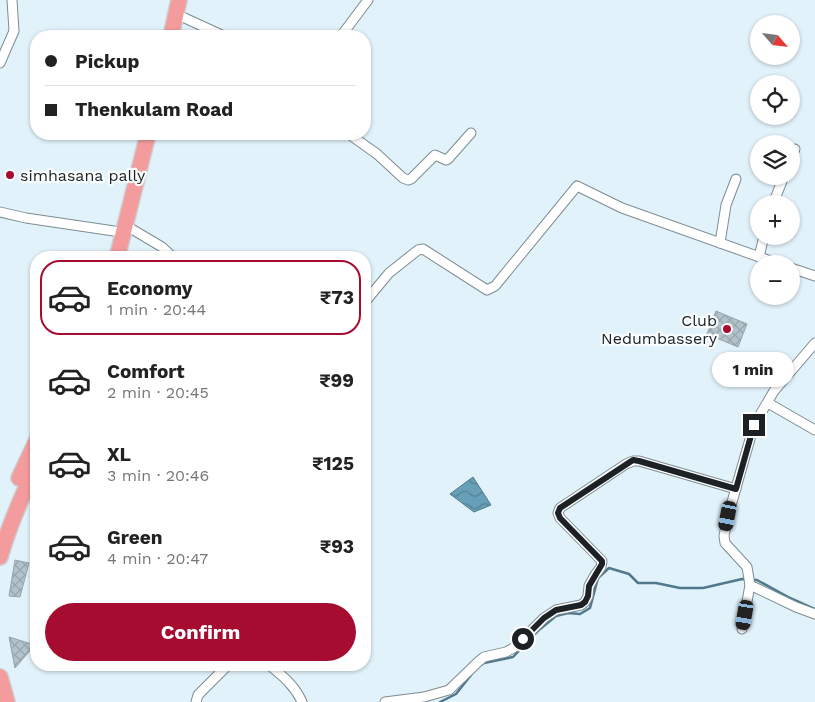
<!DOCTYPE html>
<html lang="en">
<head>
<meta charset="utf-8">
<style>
  :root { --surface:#fff; --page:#f6f6f6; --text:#222; --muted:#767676; --line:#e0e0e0; --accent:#a60c30 }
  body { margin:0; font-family:"Work Sans",sans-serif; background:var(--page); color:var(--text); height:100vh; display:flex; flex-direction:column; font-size:19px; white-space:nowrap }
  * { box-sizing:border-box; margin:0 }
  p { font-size:16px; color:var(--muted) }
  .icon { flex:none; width:28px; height:28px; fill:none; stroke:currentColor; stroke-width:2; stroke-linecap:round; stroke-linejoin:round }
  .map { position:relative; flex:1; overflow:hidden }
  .panel { position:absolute; left:30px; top:251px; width:341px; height:420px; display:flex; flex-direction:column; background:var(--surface); border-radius:20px; box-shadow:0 1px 4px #0004 }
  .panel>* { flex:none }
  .banner { position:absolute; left:30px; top:30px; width:341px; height:110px; border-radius:20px; box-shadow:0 1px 4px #0004; display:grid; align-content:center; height:110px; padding:0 15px; background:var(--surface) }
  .needle { width:32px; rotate:118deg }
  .controls { position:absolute; left:750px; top:15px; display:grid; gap:10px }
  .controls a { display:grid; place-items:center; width:50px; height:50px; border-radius:50%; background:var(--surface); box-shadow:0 1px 4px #0004; font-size:25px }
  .end { position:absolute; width:22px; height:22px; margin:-11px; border:6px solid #1b2124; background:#fff; box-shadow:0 0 0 2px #fff }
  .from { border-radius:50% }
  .bubble { position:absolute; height:35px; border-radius:18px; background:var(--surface); box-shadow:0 1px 4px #0004; font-size:16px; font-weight:700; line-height:35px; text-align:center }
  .car { position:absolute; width:15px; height:30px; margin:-15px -8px; border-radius:6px; box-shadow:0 0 4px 1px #0007; background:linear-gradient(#222 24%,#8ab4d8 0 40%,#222 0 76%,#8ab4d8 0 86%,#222 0) }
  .banner b { display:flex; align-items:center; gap:18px; height:48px; font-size:19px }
  .banner b+b { border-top:1px solid var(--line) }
  .banner i { width:12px; height:12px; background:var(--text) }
  ul { padding:9px 0 0; list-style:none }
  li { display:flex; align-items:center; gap:15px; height:75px; margin:0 10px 8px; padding:0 5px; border:2px solid transparent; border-radius:20px }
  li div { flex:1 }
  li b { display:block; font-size:19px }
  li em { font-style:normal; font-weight:700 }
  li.on { border-color:var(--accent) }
  li>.icon { width:45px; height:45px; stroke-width:1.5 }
  .primary-button { display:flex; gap:10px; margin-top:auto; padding:10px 15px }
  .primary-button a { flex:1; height:58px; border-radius:30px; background:var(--accent); color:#fff; font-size:20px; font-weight:700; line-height:58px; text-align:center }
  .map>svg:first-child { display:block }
  .water { fill:url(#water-waves); stroke:#50798c }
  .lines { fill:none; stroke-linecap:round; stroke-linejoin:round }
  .stream { stroke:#50798c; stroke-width:2.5 }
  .building { fill:url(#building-cross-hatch); stroke:#97a6ae }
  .street-casing { stroke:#7d8c93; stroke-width:11 }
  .highway-casing { stroke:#cdcecf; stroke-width:18 }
  .street { stroke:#fff; stroke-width:9 }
  .highway { stroke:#f49b9d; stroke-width:15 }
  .route { stroke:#1b2124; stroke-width:6 }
  .poi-dot { fill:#a60c30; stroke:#fafdfe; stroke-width:2 }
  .labels { text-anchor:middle; stroke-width:4.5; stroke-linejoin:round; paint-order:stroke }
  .poi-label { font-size:16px; fill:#1b2124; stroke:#fafdfe; text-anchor:start }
</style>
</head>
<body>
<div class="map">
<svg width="815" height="702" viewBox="0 0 815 702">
  <defs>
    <pattern id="water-waves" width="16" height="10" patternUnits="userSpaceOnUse" patternTransform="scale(1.25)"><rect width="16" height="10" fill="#679fb9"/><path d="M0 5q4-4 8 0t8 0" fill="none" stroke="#548196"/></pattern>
    <pattern id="building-cross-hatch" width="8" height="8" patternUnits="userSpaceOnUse" patternTransform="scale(1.25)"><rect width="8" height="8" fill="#b3c2ca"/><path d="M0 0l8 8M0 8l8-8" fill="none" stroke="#99a6ad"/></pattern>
  </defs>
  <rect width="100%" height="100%" fill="#e2f2fa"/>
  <polygon class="water" points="473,477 491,505 474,512 450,494"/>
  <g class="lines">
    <g class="stream">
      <polyline points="479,666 484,663 513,657 539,630 556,616 568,613 580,614 590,608 598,578 609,568 629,574 638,583 656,583 680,588 703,588 742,579 757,580 790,598 815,609"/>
      <polyline points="440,702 456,694 475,670"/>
    </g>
  </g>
  <g class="building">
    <polygon points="716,311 747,324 738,347 707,334"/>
    <polygon points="15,560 29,563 20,597 9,596"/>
    <polygon points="9,637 35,645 15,668"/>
  </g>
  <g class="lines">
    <g class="street-casing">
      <g id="street">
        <polyline points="176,14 224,36"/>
        <polyline points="341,36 368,0"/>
        <polyline points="0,63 14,31 12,0"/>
        <polyline points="349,134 377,154 403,178 408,180 411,179 435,155 446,160 448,159 471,133"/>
        <polyline points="791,158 795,149"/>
        <polyline points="773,204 784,176"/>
        <polyline points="0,212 26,218 114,231"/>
        <polyline points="125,225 162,247 174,258"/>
        <polyline points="720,243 726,205 736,179"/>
        <polyline points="759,257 764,236"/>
        <polyline points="791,268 815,276"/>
        <polyline points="365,302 389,273 418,250 423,249 487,290 495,286 577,186 622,208 779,264"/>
        <polyline points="768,403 815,430"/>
        <polyline points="750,585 796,607 815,614"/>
        <polyline points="742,629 750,585 747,567 725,543 724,536 728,516 754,425 774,391 815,343"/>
        <path d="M269,665C283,676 295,686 302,702"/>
        <polyline points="196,702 198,695 228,665"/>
        <polyline points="385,702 424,697 449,690 478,662 484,657 506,652 515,647 544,618 556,610 581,605 585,602 588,596 589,586 595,575 601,567 602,561 560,518 558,513 560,508 626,464 633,461 639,461 736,489"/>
      </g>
    </g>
    <g class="highway-casing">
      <g id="highway">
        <polyline points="171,36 179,0"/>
        <polyline points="117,258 148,134"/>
        <polyline points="19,478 36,442"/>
        <path d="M0,557C9,525 22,496 36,466"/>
        <polyline points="0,677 7,702"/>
      </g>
    </g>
    <use href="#street" class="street"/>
    <use href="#highway" class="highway"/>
  </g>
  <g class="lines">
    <polyline class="route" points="523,639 544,618 556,610 581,605 585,602 588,596 589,586 602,564 602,561 560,518 558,513 560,508 633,460 639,461 736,489 754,425"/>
  </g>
  <g class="poi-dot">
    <circle cx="10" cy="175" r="5"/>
    <circle cx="727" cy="329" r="5"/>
  </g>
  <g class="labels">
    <g class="poi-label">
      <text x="20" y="181">simhasana pally</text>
      <text x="717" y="326" text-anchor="end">Club<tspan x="717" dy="18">Nedumbassery</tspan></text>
    </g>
  </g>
</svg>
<div class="controls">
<a><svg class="needle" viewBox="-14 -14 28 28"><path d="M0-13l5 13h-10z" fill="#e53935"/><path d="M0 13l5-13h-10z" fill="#767676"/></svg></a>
<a><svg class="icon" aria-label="locate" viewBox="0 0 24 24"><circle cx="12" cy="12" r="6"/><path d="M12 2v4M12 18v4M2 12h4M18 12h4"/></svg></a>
<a><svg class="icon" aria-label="layers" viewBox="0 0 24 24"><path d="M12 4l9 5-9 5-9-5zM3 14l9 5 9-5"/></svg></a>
<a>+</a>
<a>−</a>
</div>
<i class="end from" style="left:523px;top:639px"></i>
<i class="end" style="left:754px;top:425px"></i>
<div class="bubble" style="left:712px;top:352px;width:82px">1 min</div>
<i class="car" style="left:728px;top:516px;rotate:191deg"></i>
<i class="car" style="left:745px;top:615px;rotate:190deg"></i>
<div class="banner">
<b><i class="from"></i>Pickup</b>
<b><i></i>Thenkulam Road</b>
</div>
<section class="panel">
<ul>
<li class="on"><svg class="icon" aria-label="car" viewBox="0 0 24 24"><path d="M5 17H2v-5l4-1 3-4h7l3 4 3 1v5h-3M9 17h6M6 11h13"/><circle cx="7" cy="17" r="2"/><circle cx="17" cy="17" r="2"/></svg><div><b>Economy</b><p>1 min · 20:44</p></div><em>₹73</em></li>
<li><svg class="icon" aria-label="car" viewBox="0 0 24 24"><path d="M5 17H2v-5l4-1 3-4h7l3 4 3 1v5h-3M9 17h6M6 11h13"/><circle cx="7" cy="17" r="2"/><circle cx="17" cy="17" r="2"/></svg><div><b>Comfort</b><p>2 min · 20:45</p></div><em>₹99</em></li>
<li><svg class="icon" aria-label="car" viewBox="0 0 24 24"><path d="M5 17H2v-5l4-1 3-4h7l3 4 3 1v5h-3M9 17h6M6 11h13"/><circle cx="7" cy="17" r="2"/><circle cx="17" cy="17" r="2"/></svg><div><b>XL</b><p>3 min · 20:46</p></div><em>₹125</em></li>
<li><svg class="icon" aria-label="car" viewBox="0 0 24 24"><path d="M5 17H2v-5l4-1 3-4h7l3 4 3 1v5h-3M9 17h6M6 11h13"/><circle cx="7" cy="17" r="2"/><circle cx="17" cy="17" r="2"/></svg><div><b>Green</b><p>4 min · 20:47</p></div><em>₹93</em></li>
</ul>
<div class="primary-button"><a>Confirm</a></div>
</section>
</div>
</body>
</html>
